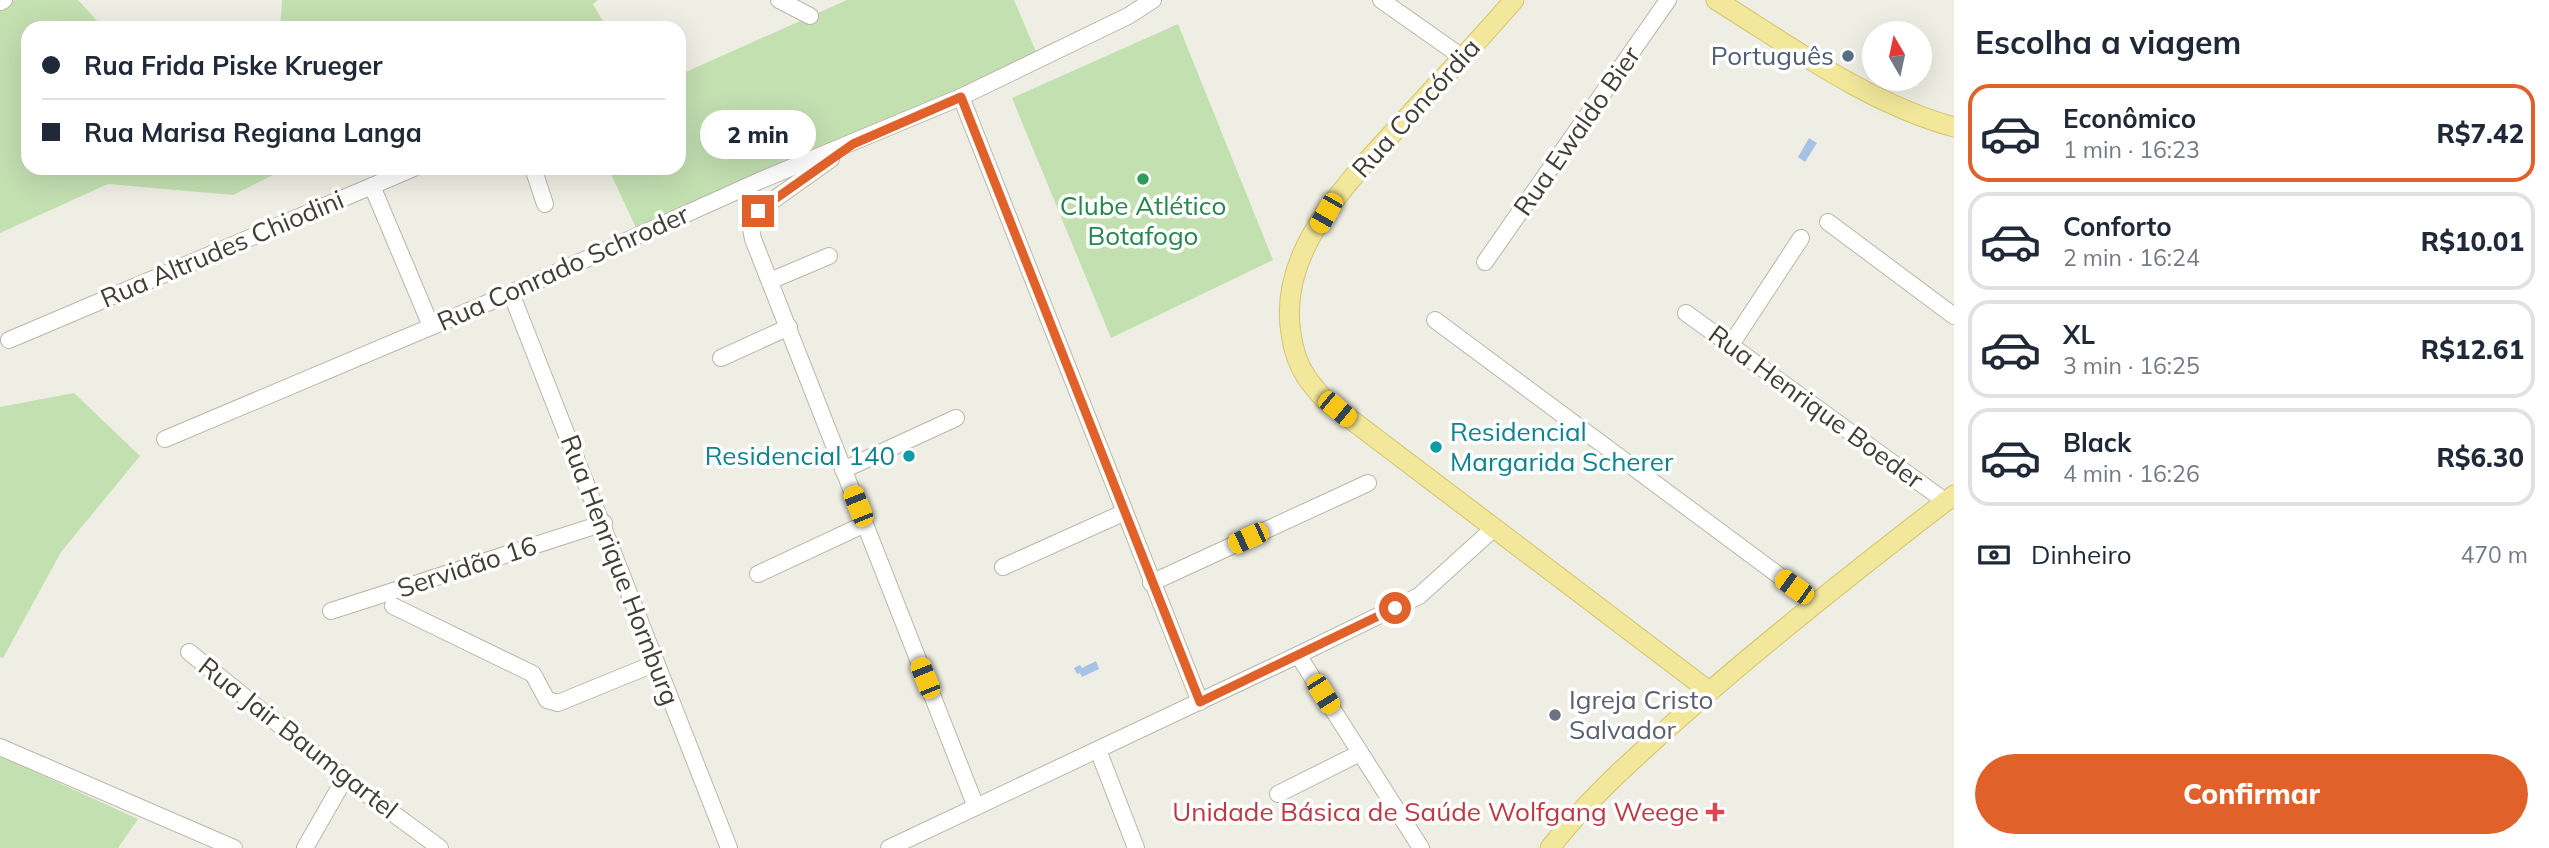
<!DOCTYPE html>
<html lang="pt">
<head>
<meta charset="utf-8">
<style>
  :root { --surface:#fff; --page:#f2f2f3; --text:#1f2937; --muted:#747a83; --line:#e0e1e3; --accent:#e0622a }
  body { margin:0; font-family:Mulish,sans-serif; background:var(--page); color:var(--text); height:100vh; display:flex; flex-direction:column; font-size:26px; white-space:nowrap }
  * { box-sizing:border-box; margin:0 }
  p { font-size:23px; color:var(--muted) }
  .icon { flex:none; width:38px; height:38px; fill:none; stroke:currentColor; stroke-width:2; stroke-linecap:round; stroke-linejoin:round }
  .map { position:relative; flex:1; overflow:hidden }
  .details { display:flex; flex-direction:column; background:var(--surface); width:595px }
  .details>* { flex:none }
  .banner { position:absolute; left:21px; top:21px; width:665px; height:154px; border-radius:21px; box-shadow:0 7px 28px #0002; display:grid; align-content:center; height:154px; padding:0 21px; background:var(--surface) }
  .needle { width:46px; rotate:351deg }
  .tools { position:absolute; left:1862px; top:21px; display:grid; gap:14px }
  .tools a { display:grid; place-items:center; width:70px; height:70px; border-radius:50%; background:var(--surface); box-shadow:0 7px 28px #0002; font-size:35px }
  .end { position:absolute; width:32px; height:32px; margin:-16px; border:9px solid #e0622a; background:#fff; box-shadow:0 0 0 4px #fff }
  .from { border-radius:50% }
  .bubble { position:absolute; height:49px; border-radius:24px; background:var(--surface); box-shadow:0 7px 28px #0002; font-size:23px; font-weight:800; line-height:49px; text-align:center }
  .car { position:absolute; width:21px; height:42px; margin:-21px -10px; border-radius:9px; box-shadow:0 0 5px 2px #0007; background:linear-gradient(#f5c518 24%,#345 0 40%,#f5c518 0 76%,#345 0 86%,#f5c518 0) }
  .banner b { display:flex; align-items:center; gap:24px; height:66px; font-size:26px }
  .banner b+b { border-top:2px solid var(--line) }
  .banner i { width:18px; height:18px; background:var(--text) }
  ul { padding:0; list-style:none }
  li { display:flex; align-items:center; gap:21px; height:98px; margin:0 14px 10px; padding:0 7px; border:4px solid var(--line); border-radius:21px }
  li div { flex:1 }
  li b { display:block; font-size:26px }
  li em { font-style:normal; font-weight:800 }
  li.active { border-color:var(--accent) }
  li>.icon { width:63px; height:63px; stroke-width:1.5 }
  h2 { padding:0 21px; font-size:32px; line-height:84px }
  .pay { display:flex; align-items:center; gap:18px; height:77px; padding:0 21px; font-size:26px }
  .pay p { margin-inline-start:auto }
  .action { display:flex; gap:14px; margin-top:auto; padding:14px 21px }
  .action a { flex:1; height:80px; border-radius:42px; background:var(--accent); color:#fff; font-size:28px; font-weight:800; line-height:80px; text-align:center }
  main { display:flex; flex:1; min-height:0 }
  .map>svg:first-child { display:block }
  .green { fill:#c3e0b1 }
  .water { fill:#a6c2e6 }
  .lines { fill:none; stroke-linecap:round; stroke-linejoin:round }
  .minor-casing { stroke:#bab6a8; stroke-width:18 }
  .major-casing { stroke:#d4c56d; stroke-width:21 }
  .minor { stroke:#fff; stroke-width:16 }
  .major { stroke:#f2e79a; stroke-width:19 }
  .route { stroke:#e0622a; stroke-width:9 }
  .service-dot { fill:#5c6f8a; stroke:#fff; stroke-width:2.5 }
  .leisure-dot { fill:#2e9e5b; stroke:#fff; stroke-width:2.5 }
  .culture-dot { fill:#0f9aa8; stroke:#fff; stroke-width:2.5 }
  .worship-dot { fill:#6b7280; stroke:#fff; stroke-width:2.5 }
  .health-dot { fill:#e0444e; stroke:#fff; stroke-width:2.5 }
  .labels { text-anchor:middle; stroke-width:7; stroke-linejoin:round; paint-order:stroke }
  .service-label { font-size:26px; fill:#4e5e75; stroke:#fff; text-anchor:end }
  .street-label { font-size:26px; fill:#413e34; stroke:#fff }
  .leisure-label { font-size:26px; fill:#27864d; stroke:#fff }
  .culture-label { font-size:26px; fill:#0d838f; stroke:#fff; text-anchor:start }
  .worship-label { font-size:26px; fill:#5b616d; stroke:#fff; text-anchor:start }
  .health-label { font-size:26px; fill:#be3a42; stroke:#fff; text-anchor:end }
</style>
</head>
<body>
<main>
<div class="map">
<svg width="1954" height="848" viewBox="0 0 1954 848">
  <rect width="100%" height="100%" fill="#efeee4"/>
  <g class="green">
    <polygon points="15,0 78,0 104,28 28,28 28,168 287,168 233,195 108,184 0,233 0,6"/>
    <polygon points="282,0 598,0 593,4 607,28 546,28 544,23 533,28 280,28"/>
    <polygon points="847,0 1014,0 1037,54 638,232 608,168 679,168 679,75"/>
    <polygon points="1178,24 1273,260 1111,338 1012,98"/>
    <polygon points="74,393 140,456 61,552 3,658 0,657 0,407"/>
    <polygon points="0,756 138,819 118,848 0,848"/>
  </g>
  <g class="water">
    <polygon points="1809,138 1817,143 1805,162 1798,157"/>
    <polygon points="1096,661 1099,669 1082,677 1080,673 1077,674 1074,668 1080,665 1082,668"/>
  </g>
  <g class="lines">
    <g class="minor-casing">
      <g id="minor">
        <polyline points="779,0 810,16"/>
        <polyline points="1381,0 1462,57"/>
        <polyline points="0,2 4,0"/>
        <polyline points="961,97 1200,702"/>
        <polyline points="831,159 758,211 750,224 753,239 976,807"/>
        <polyline points="533,168 545,204"/>
        <polyline points="372,186 414,168"/>
        <polyline points="1828,222 1954,316"/>
        <polyline points="1485,262 1668,0"/>
        <polyline points="770,281 829,256"/>
        <path d="M511,293C585,477 656,663 729,848"/>
        <polyline points="1686,313 1945,501"/>
        <polyline points="1435,320 1816,603"/>
        <polyline points="9,340 372,186 431,326"/>
        <polyline points="1730,346 1801,238"/>
        <polyline points="721,358 789,327"/>
        <polyline points="165,439 511,293 759,181 961,97 1128,16 1153,0"/>
        <polyline points="843,470 956,418"/>
        <polyline points="1003,567 1123,513"/>
        <polyline points="758,574 865,524"/>
        <polyline points="1151,583 1368,483"/>
        <polyline points="393,606 533,674 547,700 558,703 656,663"/>
        <polyline points="331,611 604,523"/>
        <polyline points="189,652 345,778 440,848"/>
        <polyline points="1298,655 1421,848"/>
        <polyline points="0,747 234,848"/>
        <polyline points="1098,750 1136,848"/>
        <polyline points="1278,794 1360,753"/>
        <polyline points="305,848 345,778"/>
        <polyline points="889,848 1298,655 1419,596 1493,529"/>
      </g>
    </g>
    <g class="major-casing">
      <g id="major">
        <path d="M1514,0C1478,42 1439,82 1402,123C1351,179 1277,250 1291,333C1293,349 1298,365 1307,378C1312,385 1318,392 1324,399L1709,691"/>
        <path d="M1716,0C1792,47 1867,103 1954,127"/>
        <path d="M1550,848C1587,800 1632,760 1677,720C1766,641 1860,567 1954,495"/>
      </g>
    </g>
    <use href="#minor" class="minor"/>
    <use href="#major" class="major"/>
  </g>
  <g class="lines">
    <polyline class="route" points="758,211 853,144 961,97 1200,702 1395,608"/>
  </g>
  <circle class="service-dot" cx="1848" cy="56" r="7"/>
  <circle class="leisure-dot" cx="1143" cy="179" r="7"/>
  <g class="culture-dot">
    <circle cx="1436" cy="447" r="7"/>
    <circle cx="909" cy="456" r="7"/>
  </g>
  <circle class="worship-dot" cx="1555" cy="715" r="7"/>
  <path class="health-dot" d="M1711.5 801.5h7v7h7v7h-7v7h-7v-7h-7v-7h7z"/>
  <g class="labels">
    <g class="service-label">
      <text x="1834" y="65">Português</text>
    </g>
    <g class="street-label">
      <text transform="translate(1416 108) rotate(-48)" y="9">Rua Concórdia</text>
      <text transform="translate(1577 131) rotate(-55)" y="9">Rua Ewaldo Bier</text>
      <text transform="translate(222 249) rotate(-23)" y="9">Rua Altrudes Chiodini</text>
      <text transform="translate(563 268) rotate(-24)" y="9">Rua Conrado Schroder</text>
      <text transform="translate(1816 407) rotate(36)" y="9">Rua Henrique Boeder</text>
      <text transform="translate(467 567) rotate(-18)" y="9">Servidão 16</text>
      <text transform="translate(620 570) rotate(69)" y="9">Rua Henrique Hornburg</text>
      <text transform="translate(298 738) rotate(38)" y="9">Rua Jair Baumgartel</text>
    </g>
    <g class="leisure-label">
      <text x="1143" y="215">Clube Atlético<tspan x="1143" dy="30">Botafogo</tspan></text>
    </g>
    <g class="culture-label">
      <text x="1450" y="441">Residencial<tspan x="1450" dy="30">Margarida Scherer</tspan></text>
      <text x="895" y="465" text-anchor="end">Residencial 140</text>
    </g>
    <g class="worship-label">
      <text x="1569" y="709">Igreja Cristo<tspan x="1569" dy="30">Salvador</tspan></text>
    </g>
    <g class="health-label">
      <text x="1699" y="821">Unidade Básica de Saúde Wolfgang Weege</text>
    </g>
  </g>
</svg>
<div class="tools">
<a><svg class="needle" viewBox="-14 -14 28 28"><path d="M0-13l5 13h-10z" fill="#e53935"/><path d="M0 13l5-13h-10z" fill="#747a83"/></svg></a>
</div>
<i class="end from" style="left:1395px;top:608px"></i>
<i class="end" style="left:758px;top:211px"></i>
<div class="bubble" style="left:700px;top:110px;width:116px">2 min</div>
<i class="car" style="left:1326px;top:213px;rotate:210deg"></i>
<i class="car" style="left:1337px;top:409px;rotate:130deg"></i>
<i class="car" style="left:858px;top:506px;rotate:338deg"></i>
<i class="car" style="left:1248px;top:538px;rotate:245deg"></i>
<i class="car" style="left:1794px;top:587px;rotate:306deg"></i>
<i class="car" style="left:925px;top:678px;rotate:338deg"></i>
<i class="car" style="left:1323px;top:694px;rotate:148deg"></i>
<div class="banner">
<b><i class="from"></i>Rua Frida Piske Krueger</b>
<b><i></i>Rua Marisa Regiana Langa</b>
</div>
</div>
<section class="details">
<h2>Escolha a viagem</h2>
<ul>
<li class="active"><svg class="icon" aria-label="car" viewBox="0 0 24 24"><path d="M5 17H2v-5l4-1 3-4h7l3 4 3 1v5h-3M9 17h6M6 11h13"/><circle cx="7" cy="17" r="2"/><circle cx="17" cy="17" r="2"/></svg><div><b>Econômico</b><p>1 min · 16:23</p></div><em>R$7.42</em></li>
<li><svg class="icon" aria-label="car" viewBox="0 0 24 24"><path d="M5 17H2v-5l4-1 3-4h7l3 4 3 1v5h-3M9 17h6M6 11h13"/><circle cx="7" cy="17" r="2"/><circle cx="17" cy="17" r="2"/></svg><div><b>Conforto</b><p>2 min · 16:24</p></div><em>R$10.01</em></li>
<li><svg class="icon" aria-label="car" viewBox="0 0 24 24"><path d="M5 17H2v-5l4-1 3-4h7l3 4 3 1v5h-3M9 17h6M6 11h13"/><circle cx="7" cy="17" r="2"/><circle cx="17" cy="17" r="2"/></svg><div><b>XL</b><p>3 min · 16:25</p></div><em>R$12.61</em></li>
<li><svg class="icon" aria-label="car" viewBox="0 0 24 24"><path d="M5 17H2v-5l4-1 3-4h7l3 4 3 1v5h-3M9 17h6M6 11h13"/><circle cx="7" cy="17" r="2"/><circle cx="17" cy="17" r="2"/></svg><div><b>Black</b><p>4 min · 16:26</p></div><em>R$6.30</em></li>
</ul>
<div class="pay"><svg class="icon" aria-label="cash" viewBox="0 0 24 24"><path d="M3 7h18v10H3z"/><circle cx="12" cy="12" r="2"/></svg>Dinheiro<p>470 m</p></div>
<div class="action"><a>Confirmar</a></div>
</section>
</main>
</body>
</html>
